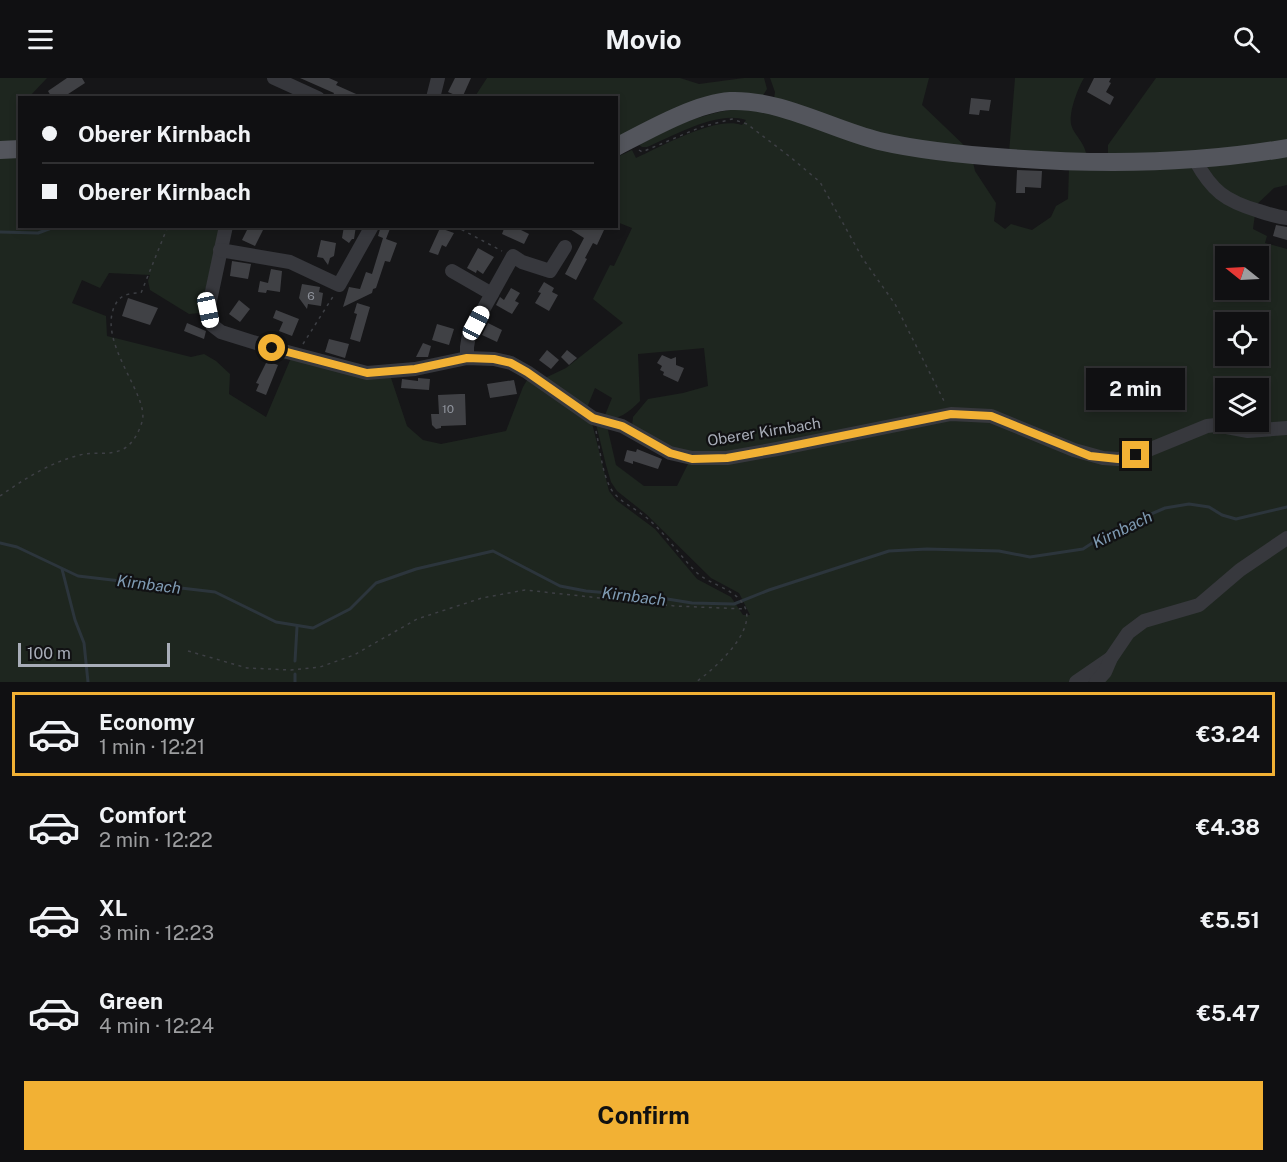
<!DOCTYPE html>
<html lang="en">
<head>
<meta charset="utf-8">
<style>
  :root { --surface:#101012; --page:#1e1e20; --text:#f1f3f6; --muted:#9c9d9f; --line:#303032; --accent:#f2b134 }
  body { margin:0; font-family:"Public Sans",sans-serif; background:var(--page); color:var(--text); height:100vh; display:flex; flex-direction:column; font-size:22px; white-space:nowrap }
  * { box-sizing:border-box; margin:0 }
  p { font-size:20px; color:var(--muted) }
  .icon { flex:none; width:33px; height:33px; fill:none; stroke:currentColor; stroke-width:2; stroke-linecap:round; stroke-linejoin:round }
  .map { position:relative; height:604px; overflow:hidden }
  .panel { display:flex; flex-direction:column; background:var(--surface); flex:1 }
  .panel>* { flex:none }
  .banner { position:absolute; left:18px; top:18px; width:600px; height:132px; border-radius:0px; box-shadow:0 3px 9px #0003,0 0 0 2px var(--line); display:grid; align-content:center; height:132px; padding:0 24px; background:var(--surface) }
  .needle { width:39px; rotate:288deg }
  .fabs { position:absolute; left:1215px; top:168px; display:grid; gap:12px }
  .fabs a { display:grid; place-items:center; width:54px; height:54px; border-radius:0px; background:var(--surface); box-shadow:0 3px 9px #0003,0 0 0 2px var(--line); font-size:30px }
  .scale { position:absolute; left:18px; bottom:15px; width:152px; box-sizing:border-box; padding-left:6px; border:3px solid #a8adb8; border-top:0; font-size:16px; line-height:21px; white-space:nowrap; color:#a8adb8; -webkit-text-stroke:4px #111113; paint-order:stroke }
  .end { position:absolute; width:27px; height:27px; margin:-14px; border:8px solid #f2b134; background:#111; box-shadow:0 0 0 3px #111 }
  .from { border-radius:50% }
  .bubble { position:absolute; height:42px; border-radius:0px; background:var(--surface); box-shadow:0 3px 9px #0003,0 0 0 2px var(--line); font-size:20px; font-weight:700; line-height:42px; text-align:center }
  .car { position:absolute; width:18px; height:36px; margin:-18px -9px; border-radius:8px; box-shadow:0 0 4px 2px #0007; background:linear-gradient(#fff 24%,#345 0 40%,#fff 0 76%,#345 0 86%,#fff 0) }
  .banner b { display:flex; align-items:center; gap:21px; height:57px; font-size:22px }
  .banner b+b { border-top:2px solid var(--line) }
  .banner i { width:15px; height:15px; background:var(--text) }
  ul { padding:10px 0 0; list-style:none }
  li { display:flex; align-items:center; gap:18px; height:84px; margin:0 12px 9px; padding:0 12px; border:3px solid transparent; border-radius:0px }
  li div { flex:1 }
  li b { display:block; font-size:22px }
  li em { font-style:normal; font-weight:700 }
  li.on { border-color:var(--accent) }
  li>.icon { width:54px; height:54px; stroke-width:1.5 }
  .cta { display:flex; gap:12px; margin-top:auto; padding:12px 24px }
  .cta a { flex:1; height:69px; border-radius:0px; background:var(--accent); color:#111; font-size:24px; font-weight:700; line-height:69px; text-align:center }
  header { display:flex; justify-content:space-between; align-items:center; height:78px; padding:0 24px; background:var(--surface); font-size:27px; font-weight:700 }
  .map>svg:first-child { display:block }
  .green { fill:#1e261f; fill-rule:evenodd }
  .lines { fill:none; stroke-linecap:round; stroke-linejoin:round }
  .stream { stroke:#2c353c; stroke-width:3 }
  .building { fill:#404145 }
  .path { stroke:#3d3f44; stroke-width:1.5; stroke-dasharray:3 4.5; stroke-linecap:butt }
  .minor { stroke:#37383d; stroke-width:14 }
  .major { stroke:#53555c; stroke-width:18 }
  .route { stroke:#f2b134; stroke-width:8 }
  .labels { text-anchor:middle; stroke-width:4.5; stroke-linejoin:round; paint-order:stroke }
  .number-label { font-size:12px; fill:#8e929b }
  .street-label { font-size:15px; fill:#a8adb8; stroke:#111113 }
  .water-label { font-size:16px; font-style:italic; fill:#7f9bb3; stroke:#111113 }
</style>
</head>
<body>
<header><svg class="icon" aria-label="menu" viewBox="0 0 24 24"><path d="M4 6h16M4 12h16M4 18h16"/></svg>Movio<svg class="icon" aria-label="search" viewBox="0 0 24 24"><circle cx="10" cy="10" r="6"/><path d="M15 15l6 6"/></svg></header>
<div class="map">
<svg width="1287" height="604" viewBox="0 0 1287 604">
  <rect width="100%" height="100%" fill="#161618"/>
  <g class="green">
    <polygon points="0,0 47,0 29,19 20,20 19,64 0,66"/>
    <polygon points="487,0 680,0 699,6 744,0 764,0 767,11 762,19 617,65 616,20 474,20"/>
    <polygon points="770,0 929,0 922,27 969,72 882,56 774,21 775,14"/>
    <path d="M1015,0H1084C1078,10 1069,33 1071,46C1074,58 1085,63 1087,80L1009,75Z"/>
    <polygon points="1156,0 1287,0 1287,64 1240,73 1108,80 1108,67"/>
    <path d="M735,31H752L973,84L975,93L996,125L994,143L1005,151L1011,146L1032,152L1051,139L1056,128L1068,121L1069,90H1193L1255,136L1253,151L1267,158L1265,165L1287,171V347L1230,348L1136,374H1091L981,332L730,377H692L668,371L632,348L633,339L648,321L683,315L708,308L704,270L638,276L640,323C628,335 620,341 603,342L612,320L595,310L586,332L545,300L566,290L623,245L593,221L610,187L614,188L632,150L617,144V79L632,72L636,80C663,68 715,38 742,47L746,42C717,32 674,58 647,69H642L639,67C672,49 697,37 735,31ZM1226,178H1258V212H1226ZM1226,244H1258V278H1226ZM1226,310H1258V344H1226Z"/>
    <polygon points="1287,73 1287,107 1274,110 1255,128 1227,117 1205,87"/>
    <polygon points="19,76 20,148 220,149 200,235 189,236 150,212 148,203 150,197 109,195 100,210 82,202 72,225 106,238 107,258 191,279 204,276 216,283 230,296 229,316 266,339 291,280 363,300 391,300 407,348 423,362 441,366 506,353 523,309 529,299 592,345 609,413 616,422 655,451 697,501 731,519 743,537 750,537 739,515 711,500 646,436 617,413 611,404 606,387 596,346 607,348 616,387 644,408 677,408 689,384 945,340 982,339 1111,383 1206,350 1287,352 1287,457 1244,494 1287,465 1287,604 0,604 0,77"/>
  </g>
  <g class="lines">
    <g class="stream">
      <polyline points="0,154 38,155 57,148"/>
      <polyline points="0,465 17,469 78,498 215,514 276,544 313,550 350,531 376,505 416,491 493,473 560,508 586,513 655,519 692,525 734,526 769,512 889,473 927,471 999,473 1030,479 1083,471 1111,453 1165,430 1189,426 1209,429 1222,437 1236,441 1287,429"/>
      <polyline points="62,491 75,542 84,565 88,604"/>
      <polyline points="295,583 297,549"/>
      <polyline points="295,596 295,604"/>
    </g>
  </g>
  <g class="building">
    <polygon points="67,0 82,0 85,5 62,20 52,20 48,13"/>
    <polygon points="300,0 329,0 338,4 336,7 365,20 332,20 334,15"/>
    <polygon points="455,0 471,0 462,20 448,14"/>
    <polygon points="1094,0 1111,0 1109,4 1111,5 1106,14 1114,19 1110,27 1087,14"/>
    <polygon points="971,20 991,22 989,33 980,32 979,37 969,36"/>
    <polygon points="1017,92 1042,93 1041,110 1025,109 1025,115 1016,115"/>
    <polygon points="1276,147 1287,149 1287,162 1273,158"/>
    <polygon points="249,148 255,148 263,152 255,168 242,162"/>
    <polygon points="344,148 356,148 354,161 352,161 349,165 342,160"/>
    <polygon points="381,148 391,148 386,161 397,165 390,184 385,183 376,210 373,211 372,215 343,229 349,209 360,211 366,194 372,196 383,160 378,158"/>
    <polygon points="505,148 523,148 521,152 529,156 524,166 502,156"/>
    <polygon points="565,148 598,148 604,152 597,167 593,165 585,180 587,181 576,202 565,196 584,160"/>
    <polygon points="440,150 454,155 446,169 442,167 438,177 429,174"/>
    <polygon points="321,162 336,165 334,178 330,180 328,187 323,180 317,179"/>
    <polygon points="478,170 494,179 483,196 477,192 476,195 467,190"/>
    <polygon points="232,183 251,186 248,201 230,198"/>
    <polygon points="271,191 282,193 280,214 267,212 266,215 258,214 260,203 268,205"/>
    <polygon points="544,204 554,210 552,214 558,217 549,233 535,225 541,215 538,214"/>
    <polygon points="302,206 320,209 319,214 323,215 321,228 308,226 307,231 299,220"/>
    <polygon points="511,210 520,215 515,223 519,225 512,236 496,227 500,219 504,222"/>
    <polygon points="128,220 158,230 150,247 122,238"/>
    <polygon points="239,222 250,231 240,244 229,236"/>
    <polygon points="357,225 370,229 360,264 350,261 357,236 354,235"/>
    <polygon points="276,232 299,241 292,258 279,253 283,244 273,240"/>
    <polygon points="187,245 206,253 204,261 184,253"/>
    <polygon points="488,245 502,252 497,264 482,257"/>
    <polygon points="437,246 454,251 449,267 432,262"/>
    <polygon points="329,261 349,266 345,280 325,274"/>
    <polygon points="423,265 431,268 428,279 416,279"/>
    <polygon points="547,272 559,282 551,291 539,282"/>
    <polygon points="567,272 577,280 569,287 561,279"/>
    <polygon points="662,277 671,281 676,279 676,287 684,290 678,304 663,297 664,294 660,292 662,288 657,285"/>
    <polygon points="267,283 278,287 266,317 256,313 259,306 256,305"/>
    <polygon points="418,300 430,301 429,312 401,310 402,301 418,303"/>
    <polygon points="514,302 517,316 490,320 487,306"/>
    <polygon points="460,316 465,316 466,347 441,348 441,350 436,351 432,347 431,336 439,336 438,317"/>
    <polygon points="637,371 662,381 658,391 633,383 633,386 624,383 627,372 636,374"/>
  </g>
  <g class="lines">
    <g class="path">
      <polyline points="639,72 642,74 701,49 732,41 747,46 789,78 820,104 863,181 895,226 945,325"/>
      <polyline points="455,148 502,173"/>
      <polyline points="303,266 334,217"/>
      <path d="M596,353C600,371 602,395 611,411C619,424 635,430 647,440C665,455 679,477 696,494C711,508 739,511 746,532C753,557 713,592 696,604"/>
      <path d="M0,418C24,401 51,384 80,377C94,373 108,378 121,372C132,368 139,354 142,344C150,319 101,269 113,232C118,217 127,215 141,215L168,148"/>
      <polyline points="188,573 247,590 291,592 320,589 354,577 417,541 482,520 525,512 675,528 745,531"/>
    </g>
    <g class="minor">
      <polyline points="274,0 318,20"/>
      <polyline points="433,20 438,0"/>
      <path d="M1195,82C1212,113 1225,123 1259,133C1268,136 1278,139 1287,140"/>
      <polyline points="226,148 208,232 212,247 221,254 272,270 367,295 415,291 467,280 494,281 511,285 527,294 593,340 622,348 670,375 692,380 727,380 777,371 951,336 991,338 1074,372 1103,380 1118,381 1136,377 1207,348 1216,347 1248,353 1287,350"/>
      <polyline points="220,172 290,184 339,207 372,148"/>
      <polyline points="452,193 492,216"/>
      <polyline points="467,280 467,269 469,257 513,178 522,184 550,193 565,169"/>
      <polyline points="1076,604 1111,580"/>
      <polyline points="1096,604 1105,594 1111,580 1128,555 1144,543 1199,527 1240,492 1287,460"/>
    </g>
    <g class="major">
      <path d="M616,69C647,53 696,25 730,23C780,21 831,51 879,63C922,73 966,77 1010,80C1103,87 1195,86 1287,70"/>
      <polyline points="0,72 20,71"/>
    </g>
  </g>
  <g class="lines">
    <polyline class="route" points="272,270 367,295 415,291 467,280 494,281 511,285 527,294 593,340 622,348 670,375 692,381 727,380 777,371 951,336 991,338 1090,378 1118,381 1136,377"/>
  </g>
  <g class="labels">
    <g class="number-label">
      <text x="311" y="222">6</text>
      <text x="448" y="335">10</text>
    </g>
    <g class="street-label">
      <text transform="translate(764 354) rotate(-9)" y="5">Oberer Kirnbach</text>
    </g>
    <g class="water-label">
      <text transform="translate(1122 451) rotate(-26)" y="6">Kirnbach</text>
      <text transform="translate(149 506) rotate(7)" y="6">Kirnbach</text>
      <text transform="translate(634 518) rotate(7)" y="6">Kirnbach</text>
    </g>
  </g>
</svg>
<div class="fabs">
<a><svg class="needle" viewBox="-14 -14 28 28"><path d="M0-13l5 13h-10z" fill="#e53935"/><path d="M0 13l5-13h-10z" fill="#9c9d9f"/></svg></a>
<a><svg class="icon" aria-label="locate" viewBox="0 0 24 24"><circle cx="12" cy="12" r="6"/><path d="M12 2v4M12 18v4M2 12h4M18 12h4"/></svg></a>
<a><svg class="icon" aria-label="layers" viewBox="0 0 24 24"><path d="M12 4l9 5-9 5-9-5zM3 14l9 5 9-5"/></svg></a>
</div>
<div class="scale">100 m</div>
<i class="end from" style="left:272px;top:270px"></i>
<i class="end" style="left:1136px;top:377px"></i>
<div class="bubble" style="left:1086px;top:290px;width:99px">2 min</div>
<i class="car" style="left:208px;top:232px;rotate:168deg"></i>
<i class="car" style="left:476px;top:245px;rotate:28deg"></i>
<div class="banner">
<b><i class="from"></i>Oberer Kirnbach</b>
<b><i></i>Oberer Kirnbach</b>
</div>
</div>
<section class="panel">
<ul>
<li class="on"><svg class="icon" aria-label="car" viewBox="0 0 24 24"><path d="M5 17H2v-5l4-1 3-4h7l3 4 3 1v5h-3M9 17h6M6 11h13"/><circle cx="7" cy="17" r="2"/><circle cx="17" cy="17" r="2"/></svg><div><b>Economy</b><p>1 min · 12:21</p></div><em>€3.24</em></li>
<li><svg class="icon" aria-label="car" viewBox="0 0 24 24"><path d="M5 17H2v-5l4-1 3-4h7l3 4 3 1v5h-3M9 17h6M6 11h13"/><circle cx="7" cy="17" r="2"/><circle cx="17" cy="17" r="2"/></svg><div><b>Comfort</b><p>2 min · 12:22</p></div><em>€4.38</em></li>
<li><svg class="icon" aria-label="car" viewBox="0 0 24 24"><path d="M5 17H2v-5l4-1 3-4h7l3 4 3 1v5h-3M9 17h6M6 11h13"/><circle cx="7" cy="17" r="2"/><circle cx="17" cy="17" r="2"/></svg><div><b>XL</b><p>3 min · 12:23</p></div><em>€5.51</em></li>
<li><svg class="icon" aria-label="car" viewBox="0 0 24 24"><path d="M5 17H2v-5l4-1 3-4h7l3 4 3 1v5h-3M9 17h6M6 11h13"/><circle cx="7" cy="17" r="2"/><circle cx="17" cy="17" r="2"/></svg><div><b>Green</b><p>4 min · 12:24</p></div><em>€5.47</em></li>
</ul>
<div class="cta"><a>Confirm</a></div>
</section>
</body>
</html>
